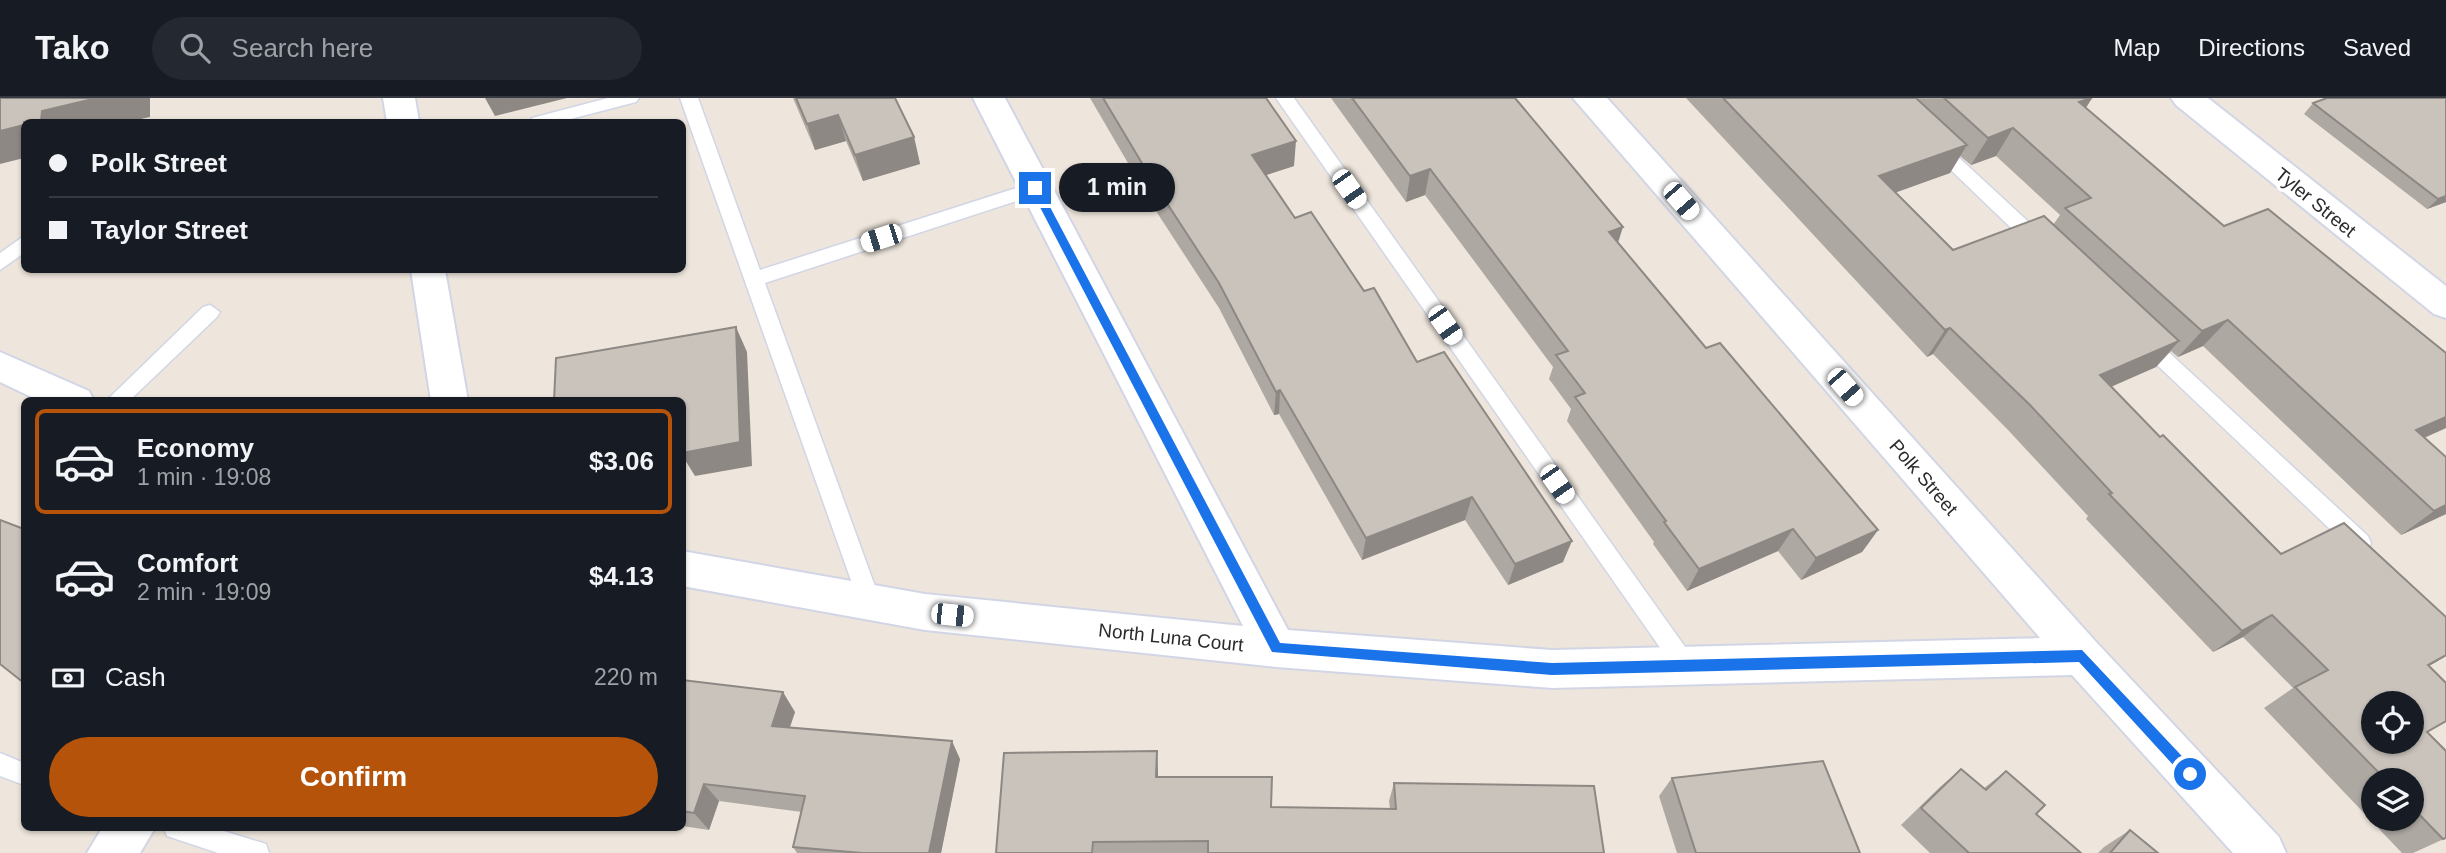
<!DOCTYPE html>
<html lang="en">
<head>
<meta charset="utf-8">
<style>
  :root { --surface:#171b24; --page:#242831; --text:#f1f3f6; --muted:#9ea1a6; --line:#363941; --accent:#b45309 }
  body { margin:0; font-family:Arial,sans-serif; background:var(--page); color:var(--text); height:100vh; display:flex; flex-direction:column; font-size:26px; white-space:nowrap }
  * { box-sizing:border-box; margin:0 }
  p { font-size:23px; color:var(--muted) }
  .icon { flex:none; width:38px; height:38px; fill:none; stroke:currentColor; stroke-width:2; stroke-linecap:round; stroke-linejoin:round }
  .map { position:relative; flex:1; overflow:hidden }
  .sheet { position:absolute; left:21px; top:299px; width:665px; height:434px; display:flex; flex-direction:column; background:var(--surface); border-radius:10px; box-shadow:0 2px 5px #0004 }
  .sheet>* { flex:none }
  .hud { position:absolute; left:21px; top:21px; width:665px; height:154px; border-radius:10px; box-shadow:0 2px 5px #0004; display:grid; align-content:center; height:154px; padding:0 28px; background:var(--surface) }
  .tools { position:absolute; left:2361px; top:593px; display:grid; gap:14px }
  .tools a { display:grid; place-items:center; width:63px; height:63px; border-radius:50%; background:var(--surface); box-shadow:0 2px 5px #0004; font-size:35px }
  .end { position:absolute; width:32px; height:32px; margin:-16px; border:9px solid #1a73e8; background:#fff; box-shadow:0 0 0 4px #fff }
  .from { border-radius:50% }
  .bubble { position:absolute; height:49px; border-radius:24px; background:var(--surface); box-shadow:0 2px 5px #0004; font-size:23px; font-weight:700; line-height:49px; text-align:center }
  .car { position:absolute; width:21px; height:42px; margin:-21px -10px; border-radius:9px; box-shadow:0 0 5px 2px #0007; background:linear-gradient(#fff 24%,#345 0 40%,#fff 0 76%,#345 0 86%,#fff 0) }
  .hud b { display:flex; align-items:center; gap:24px; height:66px; font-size:26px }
  .hud b+b { border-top:2px solid var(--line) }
  .hud i { width:18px; height:18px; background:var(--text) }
  ul { padding:12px 0 0; list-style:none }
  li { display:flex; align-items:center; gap:21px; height:105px; margin:0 14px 10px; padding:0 14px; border:4px solid transparent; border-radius:10px }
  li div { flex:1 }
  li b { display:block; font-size:26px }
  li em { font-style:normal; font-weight:700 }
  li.current { border-color:var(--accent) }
  li>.icon { width:63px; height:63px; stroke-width:1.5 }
  .pay { display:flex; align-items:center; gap:18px; height:77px; padding:0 28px; font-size:26px }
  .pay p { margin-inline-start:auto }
  .action { display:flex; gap:14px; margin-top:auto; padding:14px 28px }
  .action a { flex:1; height:80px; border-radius:42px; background:var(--accent); color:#fff; font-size:28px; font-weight:700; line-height:80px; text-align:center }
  header { display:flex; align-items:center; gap:42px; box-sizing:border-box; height:98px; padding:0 35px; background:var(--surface); border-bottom:2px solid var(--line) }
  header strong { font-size:33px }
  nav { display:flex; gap:38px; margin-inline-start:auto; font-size:24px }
  .search { width:490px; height:63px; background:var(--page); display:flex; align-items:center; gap:18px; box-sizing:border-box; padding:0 24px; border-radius:38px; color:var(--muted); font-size:26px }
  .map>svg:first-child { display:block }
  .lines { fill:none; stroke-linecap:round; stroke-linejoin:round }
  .lane-casing { stroke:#d1d5e5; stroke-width:3 }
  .street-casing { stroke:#d1d5e5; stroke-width:4 }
  .lane { fill:#fff; fill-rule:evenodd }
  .street { fill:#fff; fill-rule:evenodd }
  .wall { fill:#ada8a2; fill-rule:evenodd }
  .shaded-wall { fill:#8d8884 }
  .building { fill:#c9c3bc; stroke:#8d8884; stroke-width:2; fill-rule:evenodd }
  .route { fill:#1a73e8 }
  .labels { text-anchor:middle; stroke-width:7; stroke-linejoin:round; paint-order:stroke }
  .street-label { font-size:19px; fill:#2b2b2b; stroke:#fff }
</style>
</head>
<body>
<header>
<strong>Tako</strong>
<div class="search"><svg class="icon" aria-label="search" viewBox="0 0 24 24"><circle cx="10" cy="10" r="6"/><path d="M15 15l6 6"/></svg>Search here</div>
<nav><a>Map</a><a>Directions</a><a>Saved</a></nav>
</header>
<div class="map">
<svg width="2446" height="755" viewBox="0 0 2446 755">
  <rect width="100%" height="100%" fill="#eee6dc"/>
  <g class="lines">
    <g class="lane-casing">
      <g id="lane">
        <polygon points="608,0 639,0 636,4 559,24 529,24 532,20"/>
        <polygon points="680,0 698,0 760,172 1035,84 1044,90 1041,95 765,185 881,505 878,512 870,515 862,512 859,505"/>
        <polygon points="1276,0 1294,0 1693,560 1696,567 1693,574 1685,577 1677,574"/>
        <polygon points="1936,42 1942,44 2047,141 2049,146 2047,151 2033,151 1930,52 1927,48"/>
        <polygon points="24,138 24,155 0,172 0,155"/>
        <polygon points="210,207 220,214 217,219 129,303 106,303 203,209"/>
        <polygon points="2143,234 2150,237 2368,438 2371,445 2368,452 2360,454 2352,452 2136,247 2133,242 2136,237"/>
        <polygon points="0,655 24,665 24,687 0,678"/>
        <polygon points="164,730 214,730 266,746 269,755 218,755 167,738"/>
      </g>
    </g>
    <g class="street-casing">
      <g id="street">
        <polygon points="383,0 415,0 419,24 387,24"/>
        <polygon points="973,0 1005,0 1288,532 1552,552 2040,540 1573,0 1607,0 2097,545 2279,739 2286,755 2233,755 2072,577 1552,590 1276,569 925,532 682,488 682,453 925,496 1243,528"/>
        <polygon points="2171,0 2208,0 2446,188 2446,220 2434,216 2176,7"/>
        <polygon points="411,172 445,172 468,303 431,303"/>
        <polygon points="0,254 89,293 94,303 40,303 0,284"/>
        <polygon points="102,730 155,730 140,755 87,755"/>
      </g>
    </g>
    <use href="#lane" class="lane"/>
    <use href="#street" class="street"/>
  </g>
  <g class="wall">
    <polygon points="793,0 895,0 914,39 920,66 863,83 846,43 815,52"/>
    <polygon points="1090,0 1266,0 1294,68 1266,77 1295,120 1364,193 1417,264 1563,464 1508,487 1465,422 1362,462 1279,316 1274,317 1219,210 1156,113"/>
    <polygon points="1331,0 1515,0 1618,144 1706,250 1878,432 1862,454 1801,482 1778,453 1687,493 1653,446 1654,444 1567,323 1571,311 1549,281 1553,269 1425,97 1406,104"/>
    <path d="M1686,0H2092L2086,10L2446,330L2424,340L2446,416L2401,437L2203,248L2178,259L2171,253L2156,269L2111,289L2160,339L2281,456L2446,519V558L2429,568L2427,634L2446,740L2413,755H2402L2264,610L2293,590L2243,539L2213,554L2086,421L2088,418L2009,333L1933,256L1927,259ZM1960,58L1971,67L1996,58L2060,117L2053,127L1953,152L1895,94L1950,75ZM2373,682H2412V721H2373Z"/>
    <polygon points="2323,0 2446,0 2446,104 2427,111 2304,16 2313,5 2324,1"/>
    <polygon points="682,582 795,614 790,629 960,661 941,755 797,755 793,749 802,714 719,703 709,732 682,728"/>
    <polygon points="1158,671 1158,679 1271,709 1390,711 1389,703 1394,685 1604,755 996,755"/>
    <polygon points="1961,671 1984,690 2006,673 2036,716 2081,755 1930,755 1901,727 1940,689"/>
    <polygon points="1672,680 1860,755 1677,755 1659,698"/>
    <polygon points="2130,732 2158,755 2098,755 2104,749"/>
  </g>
  <g class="shaded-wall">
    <polygon points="97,0 150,0 150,19 127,24 36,24 42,13"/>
    <polygon points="485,0 567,0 495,18"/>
    <polygon points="2092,0 2074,28 2079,4"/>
    <polygon points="838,17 846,43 815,52 807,26"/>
    <polygon points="24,27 24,60 0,66 0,33"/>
    <polygon points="2013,30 1996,58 1971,67 1988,40"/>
    <polygon points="914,39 920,66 863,83 855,57"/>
    <polygon points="1296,43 1294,68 1251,82 1252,57"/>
    <polygon points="1967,47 1950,75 1864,106 1879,78"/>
    <polygon points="1430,71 1425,97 1406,104 1410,78"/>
    <polygon points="2446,98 2446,104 2427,111 2438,101"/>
    <polygon points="1623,129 1615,154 1609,134"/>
    <polygon points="2228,222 2203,248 2178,259 2202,233"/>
    <polygon points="736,229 747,254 752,368 695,378 682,357 682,355"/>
    <polygon points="1950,230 1933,256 1927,259 1945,232"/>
    <polygon points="2179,243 2156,269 2078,303 2100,277"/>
    <polygon points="1280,292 1279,316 1274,317 1276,294"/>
    <polygon points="2446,319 2446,330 2385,357 2416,332"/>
    <polygon points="1472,399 1465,422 1362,462 1366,440"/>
    <polygon points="2446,407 2446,416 2401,437 2434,413"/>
    <polygon points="1793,431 1778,453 1687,493 1699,471"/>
    <polygon points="1878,432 1862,454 1801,482 1816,460"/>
    <polygon points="1572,443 1563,464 1508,487 1515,466"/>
    <polygon points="2272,517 2243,539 2213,554 2242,533"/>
    <polygon points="2446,557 2446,558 2436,564 2393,588"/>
    <polygon points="783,594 795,614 784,646 772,628"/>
    <polygon points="952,643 960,661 941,755 929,755"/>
    <polygon points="1157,653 1158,671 1158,697 1156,679"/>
    <polygon points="704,686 719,703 709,732 694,715"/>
  </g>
  <g class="building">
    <polygon points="0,0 97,0 42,13 41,23 24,24 24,27 0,33"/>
    <polygon points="796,0 895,0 914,39 855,57 838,17 807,26"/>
    <polygon points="1103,0 1266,0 1296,43 1252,57 1295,120 1311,114 1364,193 1374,190 1417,264 1444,254 1572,443 1515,466 1472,399 1366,440 1280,292 1276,294 1219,185 1155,87"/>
    <polygon points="1352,0 1515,0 1623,129 1609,134 1706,250 1720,245 1878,432 1816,460 1793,431 1699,471 1664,424 1666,423 1575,299 1585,295 1556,257 1568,253 1430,71 1410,78"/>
    <path d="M1723,0H1916L1967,47L1879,78L1953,152L2044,118L2179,243L2100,277L2160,339L2163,337L2281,456L2344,425L2446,519V557L2428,567L2446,585V623L2427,634L2446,653V740L2443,741L2412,709V682H2386L2295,589L2328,572L2272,517L2242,533L2109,396L2112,395L2030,307L1950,230L1945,232ZM2373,606H2412V644H2373Z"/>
    <polygon points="1944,0 2092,0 2079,4 2224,128 2268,111 2446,255 2446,319 2416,332 2446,359 2446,407 2434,413 2228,222 2202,233 2065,110 2091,100 2013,30 1988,40"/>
    <polygon points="2327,0 2446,0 2446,98 2438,101 2313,5"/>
    <polygon points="736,229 740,344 682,355 682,303 554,303 556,260"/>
    <polygon points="0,422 24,431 24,585 0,566"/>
    <polygon points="682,582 783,594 772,628 952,643 929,755 862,755 793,749 805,698 704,686 694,715 682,713"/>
    <polygon points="1157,653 1156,679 1272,679 1271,709 1396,711 1394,685 1594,688 1604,755 1208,755 1208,743 1093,744 1092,755 996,755 1004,655"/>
    <polygon points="1823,663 1860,755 1696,755 1672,680"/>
    <polygon points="1961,671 1986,692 2006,673 2045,707 2036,716 2081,755 1967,755 1968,754 1921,710"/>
    <polygon points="2130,732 2158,755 2110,755"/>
  </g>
  <polygon class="route" points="1035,86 1040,90 1280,545 1552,565 2082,552 2195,672 2195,681 2186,681 2079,564 1552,577 1272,554 1030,90"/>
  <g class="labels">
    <g class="street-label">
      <text transform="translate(2316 104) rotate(39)" y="7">Tyler Street</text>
      <text transform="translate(1924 379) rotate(49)" y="7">Polk Street</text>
      <text transform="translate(1171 539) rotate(6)" y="7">North Luna Court</text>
    </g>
  </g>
</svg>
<div class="tools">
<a><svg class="icon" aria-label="locate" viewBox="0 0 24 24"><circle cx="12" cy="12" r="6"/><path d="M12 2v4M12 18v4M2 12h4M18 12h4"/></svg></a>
<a><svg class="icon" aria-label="layers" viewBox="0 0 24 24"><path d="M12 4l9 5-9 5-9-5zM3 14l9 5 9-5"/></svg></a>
</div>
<i class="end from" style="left:2190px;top:676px"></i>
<i class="end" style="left:1035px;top:90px"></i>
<div class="bubble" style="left:1059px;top:65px;width:116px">1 min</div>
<i class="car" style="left:1349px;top:91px;rotate:145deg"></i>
<i class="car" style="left:1681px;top:103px;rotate:139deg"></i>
<i class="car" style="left:881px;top:140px;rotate:252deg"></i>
<i class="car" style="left:1445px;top:227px;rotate:145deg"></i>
<i class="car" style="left:1845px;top:289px;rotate:139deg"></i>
<i class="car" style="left:1557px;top:386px;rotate:145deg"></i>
<i class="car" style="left:952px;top:517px;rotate:96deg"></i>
<div class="hud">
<b><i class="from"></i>Polk Street</b>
<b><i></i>Taylor Street</b>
</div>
<section class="sheet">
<ul>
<li class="current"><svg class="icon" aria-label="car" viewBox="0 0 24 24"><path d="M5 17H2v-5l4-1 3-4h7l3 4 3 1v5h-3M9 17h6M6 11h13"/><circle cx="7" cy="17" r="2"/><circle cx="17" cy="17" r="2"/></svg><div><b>Economy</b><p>1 min · 19:08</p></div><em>$3.06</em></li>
<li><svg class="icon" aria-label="car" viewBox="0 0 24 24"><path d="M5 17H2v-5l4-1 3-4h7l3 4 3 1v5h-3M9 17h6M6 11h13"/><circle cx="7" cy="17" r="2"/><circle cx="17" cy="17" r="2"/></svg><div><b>Comfort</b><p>2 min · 19:09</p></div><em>$4.13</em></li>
</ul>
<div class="pay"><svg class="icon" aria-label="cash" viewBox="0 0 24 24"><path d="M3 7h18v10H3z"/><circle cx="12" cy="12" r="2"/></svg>Cash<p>220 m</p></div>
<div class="action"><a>Confirm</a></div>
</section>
</div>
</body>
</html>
